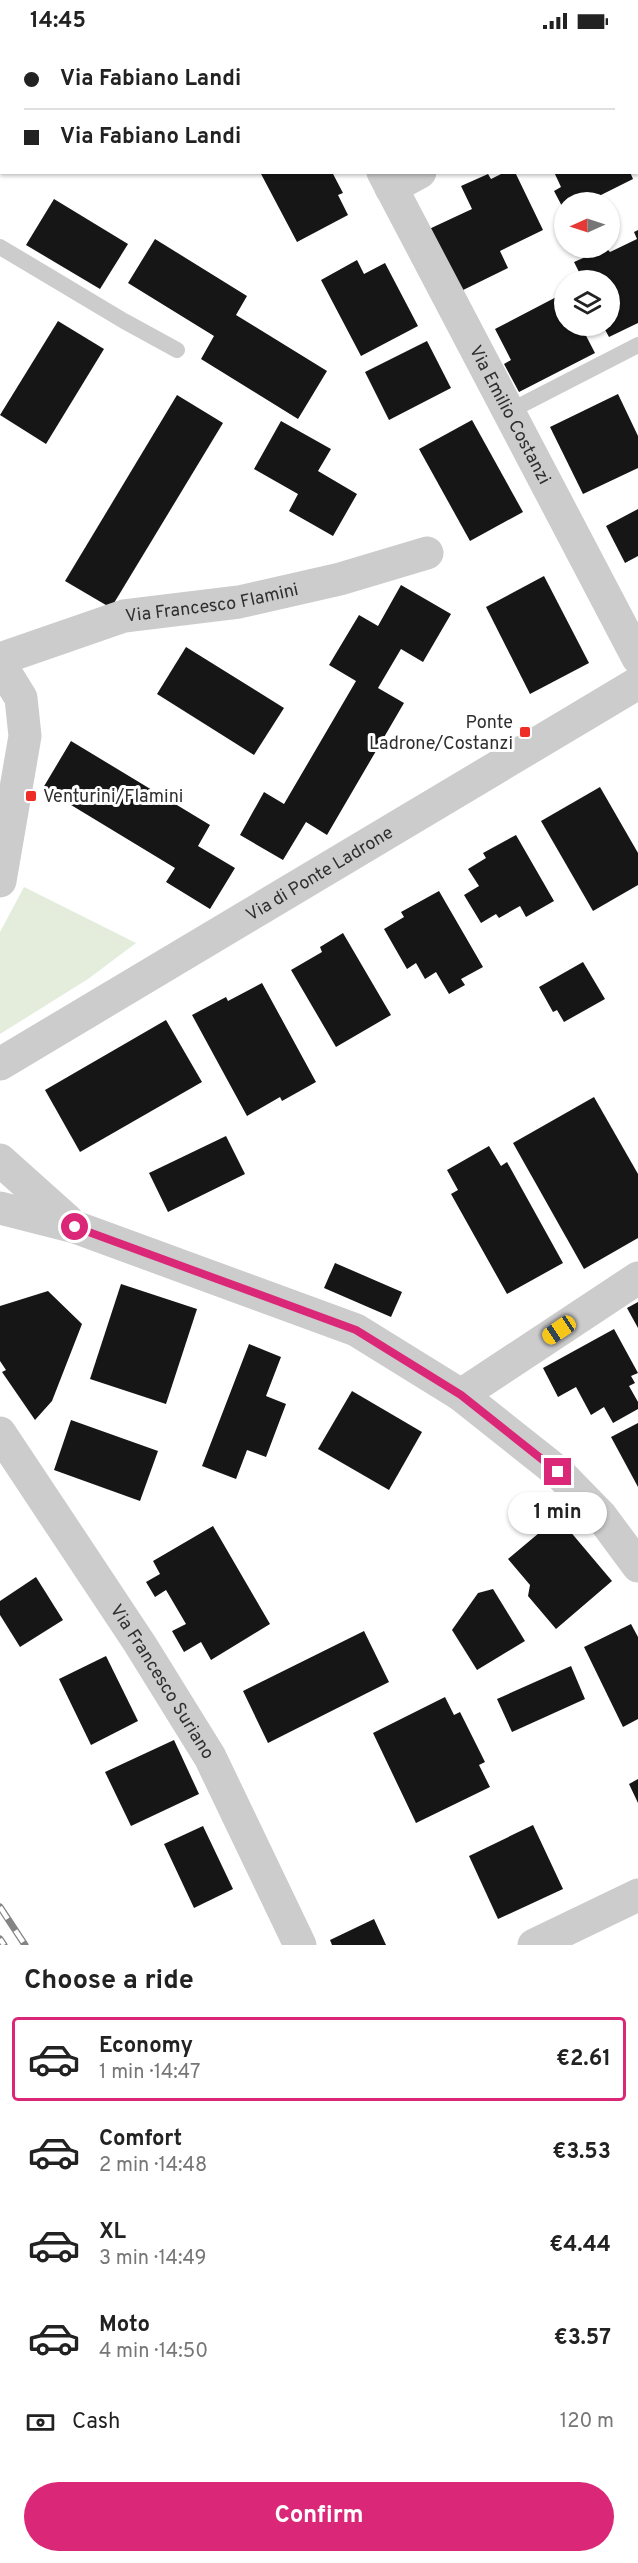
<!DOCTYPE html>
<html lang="en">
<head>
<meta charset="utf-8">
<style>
  :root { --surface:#fff; --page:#f2f2f2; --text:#222; --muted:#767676; --line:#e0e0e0; --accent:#db2777 }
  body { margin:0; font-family:Overpass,sans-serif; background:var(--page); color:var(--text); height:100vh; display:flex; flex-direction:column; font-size:22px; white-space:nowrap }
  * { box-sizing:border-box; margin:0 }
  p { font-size:20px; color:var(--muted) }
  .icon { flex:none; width:33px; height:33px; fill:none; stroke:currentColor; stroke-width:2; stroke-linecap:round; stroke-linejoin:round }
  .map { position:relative; height:1903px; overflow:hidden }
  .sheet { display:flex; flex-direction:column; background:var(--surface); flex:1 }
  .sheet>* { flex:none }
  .hud { position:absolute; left:0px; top:0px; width:639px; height:132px; box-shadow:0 2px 4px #0004; display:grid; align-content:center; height:132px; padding:0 24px; background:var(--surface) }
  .needle { width:39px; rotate:267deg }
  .fabs { position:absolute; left:554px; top:150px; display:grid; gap:12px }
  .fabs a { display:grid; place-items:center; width:66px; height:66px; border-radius:50%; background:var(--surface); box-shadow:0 2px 4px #0004; font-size:30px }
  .end { position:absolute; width:27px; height:27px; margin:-14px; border:8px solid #db2777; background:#fff; box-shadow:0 0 0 3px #fff }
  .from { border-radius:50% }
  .bubble { position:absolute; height:42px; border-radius:21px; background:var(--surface); box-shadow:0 2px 4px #0004; font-size:20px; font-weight:700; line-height:42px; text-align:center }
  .car { position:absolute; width:18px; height:36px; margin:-18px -9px; border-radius:8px; box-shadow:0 0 4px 2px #0007; background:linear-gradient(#f5c518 24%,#345 0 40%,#f5c518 0 76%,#345 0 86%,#f5c518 0) }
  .hud b { display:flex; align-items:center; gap:21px; height:57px; font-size:22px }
  .hud b+b { border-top:2px solid var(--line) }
  .hud i { width:15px; height:15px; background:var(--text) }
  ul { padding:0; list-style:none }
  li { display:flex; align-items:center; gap:18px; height:84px; margin:0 12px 9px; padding:0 12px; border:3px solid transparent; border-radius:6px }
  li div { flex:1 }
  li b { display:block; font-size:22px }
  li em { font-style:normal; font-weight:700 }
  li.active { border-color:var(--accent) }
  li>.icon { width:54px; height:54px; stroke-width:1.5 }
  h2 { padding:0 24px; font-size:27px; line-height:72px }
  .pay { display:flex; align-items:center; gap:15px; height:66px; padding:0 24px; font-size:22px }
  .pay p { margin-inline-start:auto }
  .primary-button { display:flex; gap:12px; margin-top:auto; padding:12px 24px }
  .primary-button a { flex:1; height:69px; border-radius:36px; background:var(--accent); color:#fff; font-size:24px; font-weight:700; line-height:69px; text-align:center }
  .status { display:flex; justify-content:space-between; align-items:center; height:42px; padding:0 30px; background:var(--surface); direction:ltr }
  .status svg { height:16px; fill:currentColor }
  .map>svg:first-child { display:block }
  .green { fill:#e4eddc }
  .building { fill:#161616 }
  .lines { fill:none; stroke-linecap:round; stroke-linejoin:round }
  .service { stroke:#ccc; stroke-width:16 }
  .minor { stroke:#ccc; stroke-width:33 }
  .tertiary { stroke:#ccc; stroke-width:33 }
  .rail-casing { stroke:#848484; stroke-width:7 }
  .rail { stroke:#fff; stroke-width:4.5; stroke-dasharray:14; stroke-linecap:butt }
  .route { stroke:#db2777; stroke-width:8 }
  .poi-dot { fill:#f02c27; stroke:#fff; stroke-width:2 }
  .labels { text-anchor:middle; stroke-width:6; stroke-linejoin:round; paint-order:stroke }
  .street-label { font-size:18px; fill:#2f2f2f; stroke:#fff }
  .poi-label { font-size:18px; fill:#2f2f2f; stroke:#fff; text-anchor:end }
</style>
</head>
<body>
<div class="status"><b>14:45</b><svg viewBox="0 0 49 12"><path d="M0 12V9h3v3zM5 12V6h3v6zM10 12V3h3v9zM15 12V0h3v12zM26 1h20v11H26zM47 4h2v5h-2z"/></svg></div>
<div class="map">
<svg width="638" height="1903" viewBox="0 0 638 1903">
  <rect width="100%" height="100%" fill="#fff"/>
  <polygon class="green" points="24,845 136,901 88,937 0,992 0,890"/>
  <g class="building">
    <polygon points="260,130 332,130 343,151 338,153 348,173 297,200"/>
    <polygon points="505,130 515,130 543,188 500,209 508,226 457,251 427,188 472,167 461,144 488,132 491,137"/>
    <polygon points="554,130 630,130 633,137 587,160 564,160 564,168 554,149 561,145"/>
    <polygon points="54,157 128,202 100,247 26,203"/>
    <polygon points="638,188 638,281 609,295 603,284 609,284 609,238 583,238 574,220 606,206 610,210 637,197 634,190"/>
    <polygon points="155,197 247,254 236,273 327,329 298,377 201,317 214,294 128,241"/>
    <polygon points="357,218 364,232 385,221 418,284 361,314 321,238"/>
    <polygon points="564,251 564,284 581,284 595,311 519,350 504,322 511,318 495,287"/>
    <polygon points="58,279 104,307 46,402 0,373"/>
    <polygon points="427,299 451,346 389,378 365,330"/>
    <polygon points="618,352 638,394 638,426 583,452 550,385"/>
    <polygon points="177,353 223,381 111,566 65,539"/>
    <polygon points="472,378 523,470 470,499 419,407"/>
    <polygon points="281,379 331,407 318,429 357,452 333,494 289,469 298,452 254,427"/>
    <polygon points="638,467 638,514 625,521 606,484"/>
    <polygon points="544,534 589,621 530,652 486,565"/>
    <polygon points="401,543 451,572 423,620 401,607 378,646 404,661 327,793 306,780 283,818 240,793 264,750 284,762 356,639 329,623 359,573 378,584"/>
    <polygon points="186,605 284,666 254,713 157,652"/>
    <polygon points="71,699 210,783 198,804 235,826 210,867 166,840 175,826 43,746"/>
    <polygon points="600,745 638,811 638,843 593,869 541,779"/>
    <polygon points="516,793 554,859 526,875 520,864 499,876 496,872 481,881 464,853 479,844 468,827 486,816 483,811"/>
    <polygon points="439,849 483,925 461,937 465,943 449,952 436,930 425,937 416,921 407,927 384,887 404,875 401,870"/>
    <polygon points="343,891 391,973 336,1005 291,928 322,910 320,905"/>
    <polygon points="583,920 605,957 564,980 557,968 553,970 539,945"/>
    <polygon points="262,941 316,1040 282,1059 280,1055 247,1074 192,973 226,955 228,959"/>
    <polygon points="166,978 202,1040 80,1110 45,1048"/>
    <polygon points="594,1055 638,1132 638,1196 584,1227 513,1101"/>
    <polygon points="226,1094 245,1132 168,1170 149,1131"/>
    <polygon points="489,1104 501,1124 507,1120 563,1221 507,1252 451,1152 458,1148 447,1128"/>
    <polygon points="335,1221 402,1250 391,1275 324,1246"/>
    <polygon points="121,1242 197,1267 166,1362 90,1337"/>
    <polygon points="48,1249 82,1282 52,1359 35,1378 2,1330 6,1328 0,1319 0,1264"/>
    <polygon points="638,1260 638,1286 627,1266"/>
    <polygon points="614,1287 638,1331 631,1334 635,1341 629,1344 638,1360 638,1367 613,1381 604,1365 591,1373 576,1345 558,1355 543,1326"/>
    <polygon points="249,1302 281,1315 266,1354 286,1362 266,1415 247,1408 236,1437 202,1424"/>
    <polygon points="352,1349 422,1390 389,1448 318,1407"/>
    <polygon points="71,1378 158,1409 140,1459 54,1428"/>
    <polygon points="638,1381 638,1445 611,1395"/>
    <polygon points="558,1475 612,1539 556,1587 528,1554 530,1543 508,1517"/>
    <polygon points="213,1484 270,1582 211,1618 201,1600 184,1610 172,1589 186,1582 166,1548 155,1555 146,1540 160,1532 153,1519"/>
    <polygon points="36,1535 63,1578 20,1605 0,1573 0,1559"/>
    <polygon points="493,1547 525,1599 477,1628 452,1588 478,1551"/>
    <polygon points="631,1582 638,1595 638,1677 623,1685 584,1605"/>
    <polygon points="364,1589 389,1640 268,1701 243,1649"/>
    <polygon points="106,1614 138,1679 91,1703 59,1637"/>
    <polygon points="571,1624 585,1657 512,1690 497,1657"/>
    <polygon points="445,1655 454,1673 460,1670 485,1720 479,1723 490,1745 416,1781 373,1691"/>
    <polygon points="174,1698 199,1752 131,1784 105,1730"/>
    <polygon points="638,1737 638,1761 629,1742"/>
    <polygon points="533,1783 563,1847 498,1877 469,1814"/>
    <polygon points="203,1784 233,1847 194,1866 164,1802"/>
    <polygon points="374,1877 386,1903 332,1903 330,1898"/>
  </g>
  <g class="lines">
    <g class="service">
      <polyline points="0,205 124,279 177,308"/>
      <polyline points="508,370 638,303"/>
    </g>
    <g class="minor">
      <polyline points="314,0 315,2"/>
      <path id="s1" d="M383,130L638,616"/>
      <polyline points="391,146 420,130"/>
      <path id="s2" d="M0,617L124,574L239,560L340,537L427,511"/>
      <polyline points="0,622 21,656 25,694 0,839"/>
      <path id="s3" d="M0,1022L638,641"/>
      <polyline points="461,1353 638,1236"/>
      <path id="s4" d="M0,1391L140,1602L210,1715L300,1903"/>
      <polyline points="534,1903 638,1853"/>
    </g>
    <g class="tertiary">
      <polyline points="0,1118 67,1178"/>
      <polyline points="0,1166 75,1185 356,1288 461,1353 558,1430 601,1474 638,1524"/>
    </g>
    <g class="rail-casing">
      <g id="rail">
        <polyline points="0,1865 25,1903"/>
        <polyline points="0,1897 4,1903"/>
      </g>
    </g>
    <use href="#rail" class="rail"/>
  </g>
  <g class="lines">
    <polyline class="route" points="75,1185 356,1288 461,1353 558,1430"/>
  </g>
  <g class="poi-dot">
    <rect x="519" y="684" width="12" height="12" rx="3"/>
    <rect x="25" y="748" width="12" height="12" rx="3"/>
  </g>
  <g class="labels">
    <g class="street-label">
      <text dy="6" stroke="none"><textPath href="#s1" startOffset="274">Via Emilio Costanzi</textPath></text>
      <text dy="6" stroke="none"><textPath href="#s2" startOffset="220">Via Francesco Flamini</textPath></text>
      <text dy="6" stroke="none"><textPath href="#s3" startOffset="372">Via di Ponte Ladrone</textPath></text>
      <text dy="6" stroke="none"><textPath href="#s4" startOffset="297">Via Francesco Suriano</textPath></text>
    </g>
    <g class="poi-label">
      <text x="513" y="686">Ponte<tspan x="513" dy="21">Ladrone/Costanzi</tspan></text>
      <text x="43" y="760" text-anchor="start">Venturini/Flamini</text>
    </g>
  </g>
</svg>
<div class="fabs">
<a><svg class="needle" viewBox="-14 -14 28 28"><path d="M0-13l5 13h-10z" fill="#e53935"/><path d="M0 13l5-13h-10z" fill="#767676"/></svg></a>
<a><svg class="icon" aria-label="layers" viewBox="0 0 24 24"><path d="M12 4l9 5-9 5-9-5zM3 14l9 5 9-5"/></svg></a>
</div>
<i class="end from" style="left:75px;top:1185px"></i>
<i class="end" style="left:558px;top:1430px"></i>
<div class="bubble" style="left:508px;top:1450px;width:99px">1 min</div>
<i class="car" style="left:559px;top:1288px;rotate:236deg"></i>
<div class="hud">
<b><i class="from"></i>Via Fabiano Landi</b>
<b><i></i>Via Fabiano Landi</b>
</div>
</div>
<section class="sheet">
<h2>Choose a ride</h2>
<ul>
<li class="active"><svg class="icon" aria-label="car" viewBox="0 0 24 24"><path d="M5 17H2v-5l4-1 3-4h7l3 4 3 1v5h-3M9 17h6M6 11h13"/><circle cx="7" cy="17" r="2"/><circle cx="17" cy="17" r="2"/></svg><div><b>Economy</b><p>1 min · 14:47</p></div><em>€2.61</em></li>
<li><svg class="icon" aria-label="car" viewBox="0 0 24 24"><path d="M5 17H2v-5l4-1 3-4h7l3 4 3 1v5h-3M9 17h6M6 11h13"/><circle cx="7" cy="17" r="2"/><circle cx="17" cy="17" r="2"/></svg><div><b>Comfort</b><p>2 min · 14:48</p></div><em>€3.53</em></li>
<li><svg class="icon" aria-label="car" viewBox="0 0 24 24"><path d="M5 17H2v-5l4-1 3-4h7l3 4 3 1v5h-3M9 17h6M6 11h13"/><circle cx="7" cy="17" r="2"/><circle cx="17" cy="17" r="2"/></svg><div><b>XL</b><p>3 min · 14:49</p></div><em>€4.44</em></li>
<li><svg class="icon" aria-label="car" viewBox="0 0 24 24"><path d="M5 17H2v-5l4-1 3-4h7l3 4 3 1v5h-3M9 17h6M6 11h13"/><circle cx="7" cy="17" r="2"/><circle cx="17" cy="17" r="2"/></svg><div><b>Moto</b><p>4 min · 14:50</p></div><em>€3.57</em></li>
</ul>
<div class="pay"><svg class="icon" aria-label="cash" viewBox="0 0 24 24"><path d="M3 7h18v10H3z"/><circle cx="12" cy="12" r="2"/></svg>Cash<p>120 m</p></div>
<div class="primary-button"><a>Confirm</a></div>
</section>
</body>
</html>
